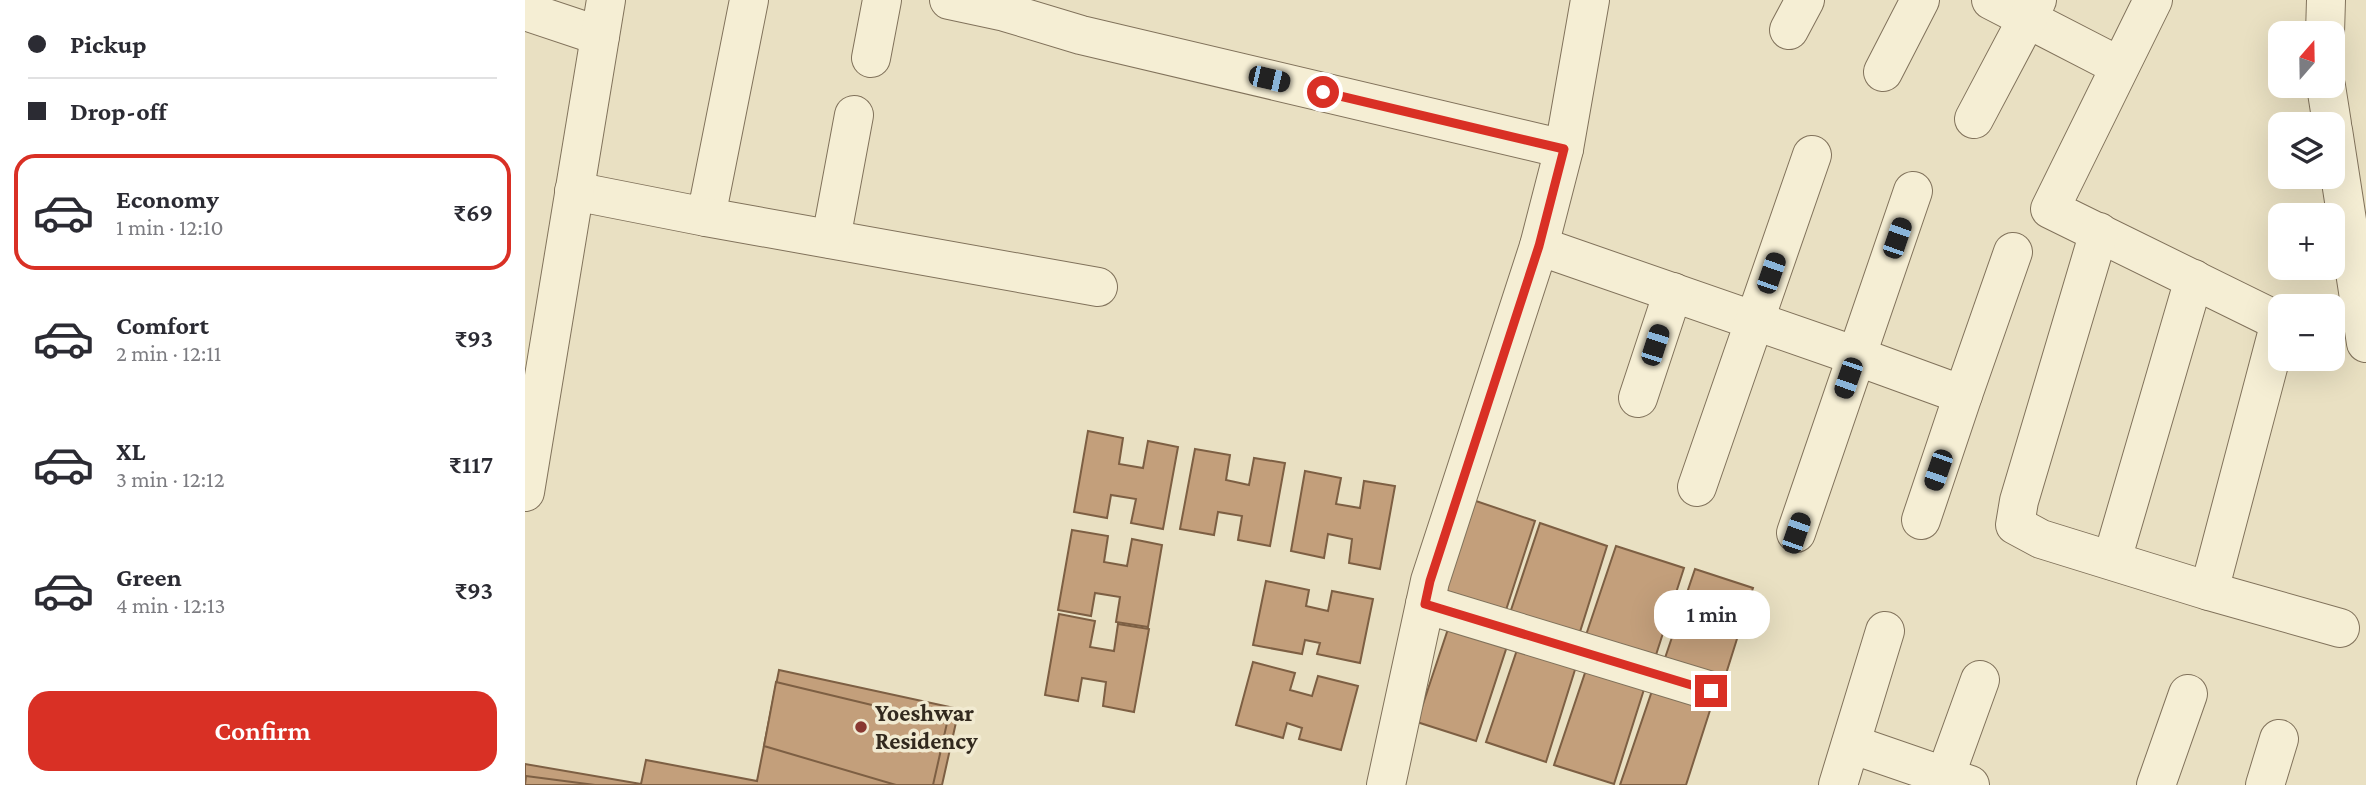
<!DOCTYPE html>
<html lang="en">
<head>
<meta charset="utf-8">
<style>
  :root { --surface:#fff; --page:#f2f2f3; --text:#2b2b33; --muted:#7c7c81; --line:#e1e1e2; --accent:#d93025 }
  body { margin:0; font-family:"Crimson Pro",serif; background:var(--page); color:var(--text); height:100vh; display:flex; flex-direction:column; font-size:26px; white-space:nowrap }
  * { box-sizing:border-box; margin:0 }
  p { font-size:23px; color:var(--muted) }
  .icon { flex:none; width:38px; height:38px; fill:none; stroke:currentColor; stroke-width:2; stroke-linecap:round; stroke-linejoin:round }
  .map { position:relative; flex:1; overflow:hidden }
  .panel { display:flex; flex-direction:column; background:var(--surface); width:525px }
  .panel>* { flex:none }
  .guide { display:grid; align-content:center; height:154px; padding:0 28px; background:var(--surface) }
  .needle { width:46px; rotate:20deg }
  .tools { position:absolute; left:1743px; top:21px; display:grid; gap:14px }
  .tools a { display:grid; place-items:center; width:77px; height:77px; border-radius:14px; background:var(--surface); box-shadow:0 7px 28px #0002; font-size:35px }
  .end { position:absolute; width:32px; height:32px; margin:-16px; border:9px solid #d93025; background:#fff; box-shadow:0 0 0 4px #fff }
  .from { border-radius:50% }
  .bubble { position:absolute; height:49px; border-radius:21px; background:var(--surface); box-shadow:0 7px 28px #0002; font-size:23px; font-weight:600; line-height:49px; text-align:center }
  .car { position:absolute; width:21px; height:42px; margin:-21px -10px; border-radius:9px; box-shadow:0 0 5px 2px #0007; background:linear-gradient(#222 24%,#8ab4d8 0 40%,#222 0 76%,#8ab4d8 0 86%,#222 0) }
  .guide b { display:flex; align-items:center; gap:24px; height:66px; font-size:26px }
  .guide b+b { border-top:2px solid var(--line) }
  .guide i { width:18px; height:18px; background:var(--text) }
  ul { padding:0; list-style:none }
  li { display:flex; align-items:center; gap:21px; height:116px; margin:0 14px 10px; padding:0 14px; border:4px solid transparent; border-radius:21px }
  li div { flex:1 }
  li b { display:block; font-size:26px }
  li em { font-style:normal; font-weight:600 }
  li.on { border-color:var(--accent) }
  li>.icon { width:63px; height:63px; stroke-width:1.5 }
  .cta { display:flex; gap:14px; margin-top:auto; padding:14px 28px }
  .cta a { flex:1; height:80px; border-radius:21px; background:var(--accent); color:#fff; font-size:28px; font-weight:600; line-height:80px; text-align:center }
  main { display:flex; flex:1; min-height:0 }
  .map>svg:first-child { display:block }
  .building { fill:#c39f7b; stroke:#7d5f43; stroke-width:2 }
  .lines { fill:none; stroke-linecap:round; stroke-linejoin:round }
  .minor-casing { stroke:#81725b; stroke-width:40 }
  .minor { stroke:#f5eed4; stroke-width:38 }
  .route { stroke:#d93025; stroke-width:9 }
  .poi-dot { fill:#893831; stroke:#f1ead1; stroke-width:2.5 }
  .labels { text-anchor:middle; stroke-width:7; stroke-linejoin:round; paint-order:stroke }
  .poi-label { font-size:24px; font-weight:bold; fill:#32291e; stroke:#f1ead1; text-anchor:start }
</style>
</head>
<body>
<main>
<section class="panel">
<div class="guide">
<b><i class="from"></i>Pickup</b>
<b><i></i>Drop-off</b>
</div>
<ul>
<li class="on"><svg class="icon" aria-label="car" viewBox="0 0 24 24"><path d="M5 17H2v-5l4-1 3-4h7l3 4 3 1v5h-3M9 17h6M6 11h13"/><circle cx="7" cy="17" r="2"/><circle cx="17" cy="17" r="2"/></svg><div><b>Economy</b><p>1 min · 12:10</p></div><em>₹69</em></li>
<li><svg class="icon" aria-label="car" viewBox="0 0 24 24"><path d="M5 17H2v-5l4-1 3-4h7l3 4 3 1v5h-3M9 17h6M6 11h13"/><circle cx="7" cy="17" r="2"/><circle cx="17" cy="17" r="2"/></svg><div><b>Comfort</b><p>2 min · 12:11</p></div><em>₹93</em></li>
<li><svg class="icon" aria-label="car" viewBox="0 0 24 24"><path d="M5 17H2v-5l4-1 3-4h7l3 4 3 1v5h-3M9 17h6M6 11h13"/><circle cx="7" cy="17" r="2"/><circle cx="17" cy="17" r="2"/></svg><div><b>XL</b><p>3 min · 12:12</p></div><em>₹117</em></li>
<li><svg class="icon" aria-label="car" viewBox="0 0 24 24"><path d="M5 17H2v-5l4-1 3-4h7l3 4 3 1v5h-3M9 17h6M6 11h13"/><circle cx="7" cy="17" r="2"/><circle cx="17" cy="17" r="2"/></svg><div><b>Green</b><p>4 min · 12:13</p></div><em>₹93</em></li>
</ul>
<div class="cta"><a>Confirm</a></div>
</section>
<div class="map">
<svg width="1841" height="785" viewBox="0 0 1841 785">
  <rect width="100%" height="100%" fill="#e9e0c2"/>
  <g class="building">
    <polygon points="563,431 598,438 594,464 618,468 623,441 653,447 638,529 606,523 611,499 586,495 582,518 549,512"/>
    <polygon points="670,449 705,455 701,480 724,485 729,458 760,463 745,546 713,540 717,516 693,512 689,535 655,529"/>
    <polygon points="780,471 816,478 811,504 835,508 839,481 870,486 855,569 824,563 827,539 803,534 799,558 766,551"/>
    <polygon points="942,498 1010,521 981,610 912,588"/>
    <polygon points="1015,523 1082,546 1054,635 985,613"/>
    <polygon points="547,530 583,536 579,562 602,566 607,539 637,545 623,627 591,622 595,597 570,593 566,616 533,610"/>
    <polygon points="1091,546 1159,568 1130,658 1061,635"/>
    <polygon points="1170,569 1228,588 1200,677 1140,658"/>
    <polygon points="741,581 784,590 781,606 803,611 807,591 848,599 835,663 792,654 795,643 780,640 777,654 728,645"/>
    <polygon points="534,614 570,621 565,647 589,651 593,624 624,629 609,712 578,706 581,682 557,678 553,701 520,695"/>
    <polygon points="927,617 985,637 951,741 892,722"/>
    <polygon points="996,638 1054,657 1021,762 961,742"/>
    <polygon points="1064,661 1122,680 1089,784 1029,765"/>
    <polygon points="728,662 770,673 765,690 787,696 793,676 833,686 816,750 774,739 777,728 762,723 758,738 711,725"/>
    <polygon points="254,670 434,709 417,785 0,785 0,764 116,784 121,760 232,781"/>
    <polygon points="251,682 422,723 408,785 371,785 239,746"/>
    <polygon points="1130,682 1188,701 1161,785 1095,785"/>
    <polygon points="1,776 70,785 0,785"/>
  </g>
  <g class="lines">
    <g class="minor-casing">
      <g id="minor">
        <polyline points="424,0 480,12 556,35 1039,149"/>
        <polyline points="1466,0 1594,66"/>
        <polyline points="1628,0 1525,209 1755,322"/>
        <polyline points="0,11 75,36"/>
        <polyline points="1264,30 1280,0"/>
        <polyline points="1800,33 1801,0"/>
        <polyline points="346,58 357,0"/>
        <polyline points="1358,72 1395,0"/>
        <polyline points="1801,86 1807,124"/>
        <polyline points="1449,119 1512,0"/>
        <polyline points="1808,130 1841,343"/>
        <polyline points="49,191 181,217 224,0"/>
        <polyline points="181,217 573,287"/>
        <polyline points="1574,232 1494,501 1490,525 1516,539 1684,591 1815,628"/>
        <polyline points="306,239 329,115"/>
        <polyline points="1014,246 1331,356 1438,395 1396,520"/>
        <polyline points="1438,395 1488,252"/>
        <polyline points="1113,398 1148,292"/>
        <polyline points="1172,487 1287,155"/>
        <polyline points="0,492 81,0"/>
        <polyline points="1271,533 1388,191"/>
        <polyline points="1587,560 1669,279"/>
        <polyline points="1684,591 1755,322"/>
        <polyline points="900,604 1186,691"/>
        <polyline points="1326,744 1445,785"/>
        <polyline points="861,785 905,581 1014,246 1039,149 1065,0"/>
        <polyline points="1313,785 1360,631"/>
        <polyline points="1417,785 1455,680"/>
        <polyline points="1631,785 1663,694"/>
        <polyline points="1740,785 1754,739"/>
      </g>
    </g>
    <use href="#minor" class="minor"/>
  </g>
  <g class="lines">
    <polyline class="route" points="798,92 1039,149 1014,246 905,581 900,604 1186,691"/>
  </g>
  <circle class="poi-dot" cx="336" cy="727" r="7"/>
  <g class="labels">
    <g class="poi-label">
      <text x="350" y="721">Yoeshwar<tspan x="350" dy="28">Residency</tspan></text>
    </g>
  </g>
</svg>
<div class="tools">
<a><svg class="needle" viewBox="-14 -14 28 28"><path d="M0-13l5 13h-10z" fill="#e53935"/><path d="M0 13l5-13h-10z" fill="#7c7c81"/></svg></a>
<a><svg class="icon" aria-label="layers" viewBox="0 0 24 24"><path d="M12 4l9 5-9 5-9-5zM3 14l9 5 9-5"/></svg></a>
<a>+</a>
<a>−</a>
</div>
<i class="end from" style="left:798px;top:92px"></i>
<i class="end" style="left:1186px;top:691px"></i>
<div class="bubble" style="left:1129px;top:590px;width:116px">1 min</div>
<i class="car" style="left:744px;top:79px;rotate:103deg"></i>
<i class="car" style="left:1372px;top:238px;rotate:19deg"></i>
<i class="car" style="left:1246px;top:273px;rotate:19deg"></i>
<i class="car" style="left:1130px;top:345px;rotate:18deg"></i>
<i class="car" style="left:1323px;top:378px;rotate:199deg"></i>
<i class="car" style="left:1413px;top:470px;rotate:199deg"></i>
<i class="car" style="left:1271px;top:533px;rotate:19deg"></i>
</div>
</main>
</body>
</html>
